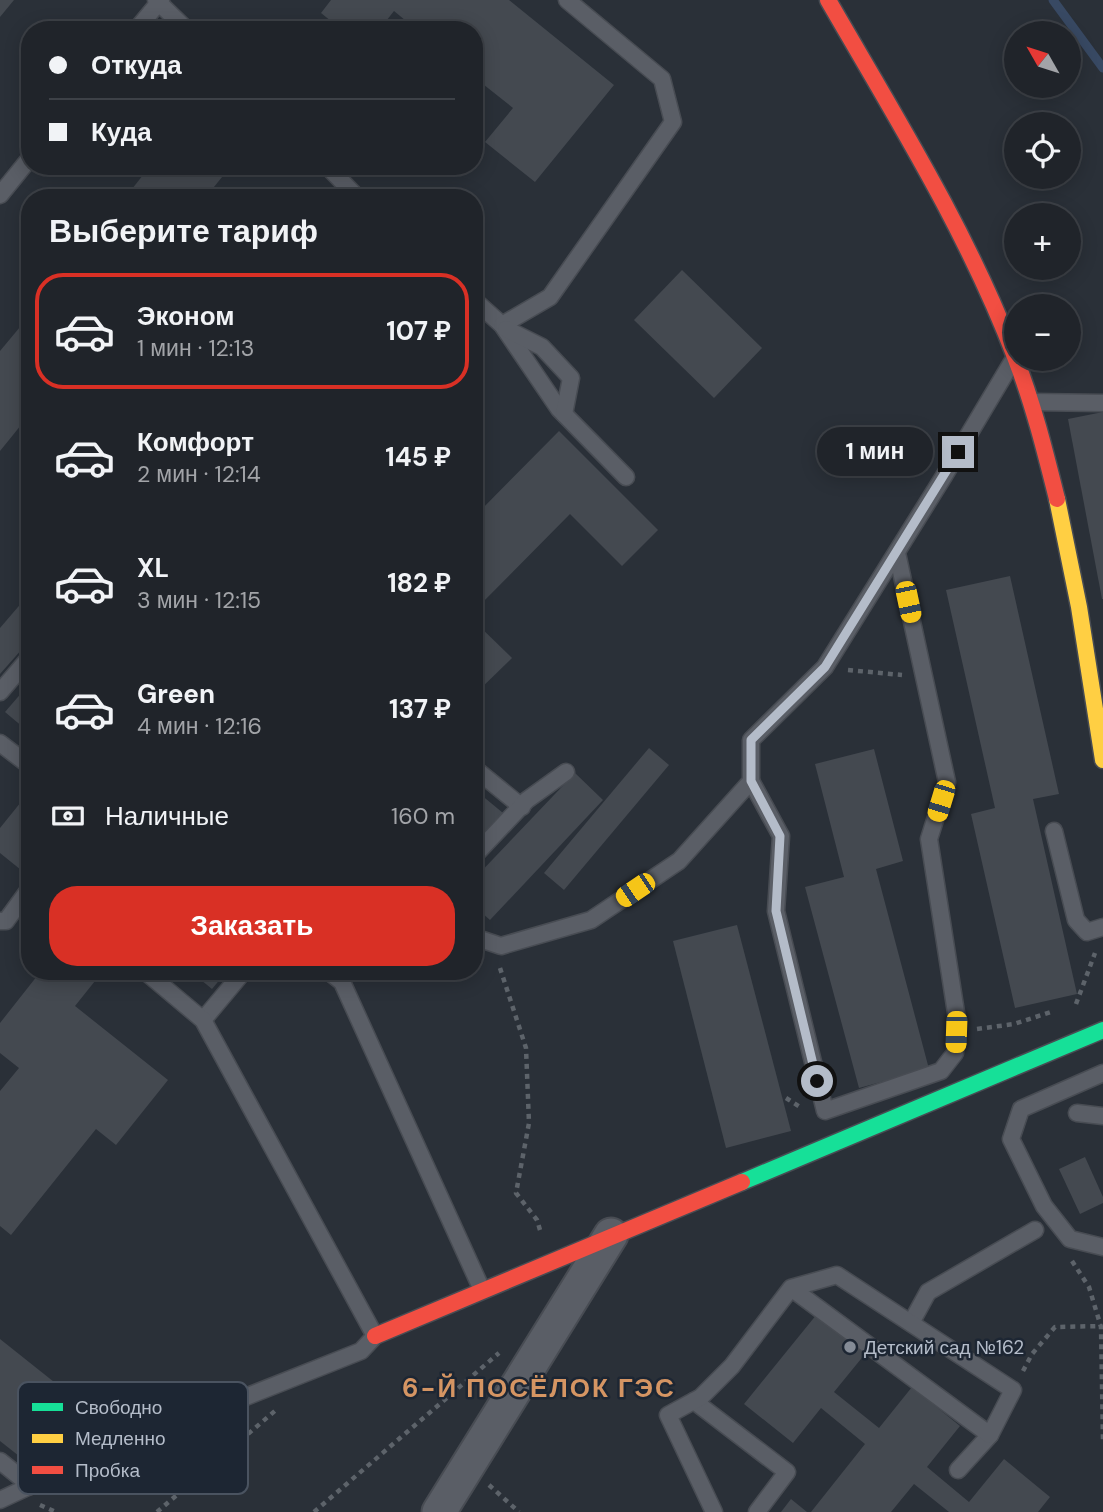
<!DOCTYPE html>
<html lang="ru">
<head>
<meta charset="utf-8">
<style>
  :root { --surface:#20242a; --page:#282c32; --text:#f1f3f6; --muted:#a2a4a8; --line:#3d4147; --accent:#d93025 }
  body { margin:0; font-family:"DM Sans",sans-serif; background:var(--page); color:var(--text); height:100vh; display:flex; flex-direction:column; font-size:26px; white-space:nowrap }
  * { box-sizing:border-box; margin:0 }
  p { font-size:23px; color:var(--muted) }
  .icon { flex:none; width:38px; height:38px; fill:none; stroke:currentColor; stroke-width:2; stroke-linecap:round; stroke-linejoin:round }
  .map { position:relative; flex:1; overflow:hidden }
  .panel { position:absolute; left:21px; top:189px; width:462px; height:791px; display:flex; flex-direction:column; background:var(--surface); border-radius:28px; box-shadow:0 4px 18px #0003,0 0 0 2px var(--line) }
  .panel>* { flex:none }
  .top-card { position:absolute; left:21px; top:21px; width:462px; height:154px; border-radius:28px; box-shadow:0 4px 18px #0003,0 0 0 2px var(--line); display:grid; align-content:center; height:154px; padding:0 28px; background:var(--surface) }
  .needle { width:46px; rotate:309deg }
  .controls { position:absolute; left:1004px; top:21px; display:grid; gap:14px }
  .controls a { display:grid; place-items:center; width:77px; height:77px; border-radius:50%; background:var(--surface); box-shadow:0 4px 18px #0003,0 0 0 2px var(--line); font-size:35px }
  .end { position:absolute; width:32px; height:32px; margin:-16px; border:9px solid #b4bcc9; background:#111; box-shadow:0 0 0 4px #111 }
  .from { border-radius:50% }
  .bubble { position:absolute; height:49px; border-radius:24px; background:var(--surface); box-shadow:0 4px 18px #0003,0 0 0 2px var(--line); font-size:23px; font-weight:700; line-height:49px; text-align:center }
  .car { position:absolute; width:21px; height:42px; margin:-21px -10px; border-radius:9px; box-shadow:0 0 5px 2px #0007; background:linear-gradient(#f5c518 24%,#345 0 40%,#f5c518 0 76%,#345 0 86%,#f5c518 0) }
  .top-card b { display:flex; align-items:center; gap:24px; height:66px; font-size:26px }
  .top-card b+b { border-top:2px solid var(--line) }
  .top-card i { width:18px; height:18px; background:var(--text) }
  ul { padding:0; list-style:none }
  li { display:flex; align-items:center; gap:21px; height:116px; margin:0 14px 10px; padding:0 14px; border:4px solid transparent; border-radius:28px }
  li div { flex:1 }
  li b { display:block; font-size:26px }
  li em { font-style:normal; font-weight:700 }
  li.current { border-color:var(--accent) }
  li>.icon { width:63px; height:63px; stroke-width:1.5 }
  h2 { padding:0 28px; font-size:32px; line-height:84px }
  .pay { display:flex; align-items:center; gap:18px; height:77px; padding:0 28px; font-size:26px }
  .pay p { margin-inline-start:auto }
  .primary-button { display:flex; gap:14px; margin-top:auto; padding:14px 28px }
  .primary-button a { flex:1; height:80px; border-radius:28px; background:var(--accent); color:#fff; font-size:28px; font-weight:700; line-height:80px; text-align:center }
  .map>svg:first-child { display:block }
  .lines { fill:none; stroke-linecap:round; stroke-linejoin:round }
  .stream { stroke:#384963; stroke-width:9 }
  .building { fill:#444950 }
  .lane-casing { stroke:#484c53; stroke-width:19 }
  .street-casing { stroke:#484c53; stroke-width:37 }
  .fast-casing { stroke:#484c53; stroke-width:19 }
  .slow-casing { stroke:#484c53; stroke-width:19 }
  .jam-casing { stroke:#484c53; stroke-width:19 }
  .path { stroke:#5d636a; stroke-width:4.5; stroke-dasharray:5 5; stroke-linecap:butt }
  .lane { stroke:#5a5e66; stroke-width:16 }
  .street { stroke:#5a5e66; stroke-width:33 }
  .fast { stroke:#16e098; stroke-width:16 }
  .slow { stroke:#ffcf43; stroke-width:16 }
  .jam { stroke:#f24e42; stroke-width:16 }
  .route { stroke:#b4bcc9; stroke-width:9 }
  .poi-dot { fill:#848b96; stroke:#1d2633; stroke-width:2.5 }
  .labels { text-anchor:middle; stroke-width:5; stroke-linejoin:round; paint-order:stroke }
  .poi-label { font-size:19px; fill:#b4bcc9; stroke:#1d2633; text-anchor:start }
  .district-label { font-size:26px; font-weight:bold; letter-spacing:2px; fill:#d59563; stroke:#1d2633 }
  .key { fill:#1d2633; stroke:#4a5360; stroke-width:2 }
  .key-label { font-size:19px; fill:#b4bcc9 }
</style>
</head>
<body>
<div class="map">
<svg width="1103" height="1512" viewBox="0 0 1103 1512">
  <rect width="100%" height="100%" fill="#2a3038"/>
  <g class="lines">
    <polyline class="stream" points="1053,0 1103,68"/>
  </g>
  <g class="building">
    <polygon points="0,0 14,0 0,17"/>
    <polygon points="331,0 509,0 614,85 535,182 485,142 513,108 474,77 474,30 417,30 394,11 379,30 342,30 321,13"/>
    <polygon points="150,166 231,166 205,198 125,198"/>
    <polygon points="682,270 762,348 714,398 634,320"/>
    <polygon points="30,315 30,414 0,451 0,351"/>
    <polygon points="1103,412 1103,599 1102,599 1068,419"/>
    <polygon points="559,431 658,530 622,566 570,514 474,611 474,517"/>
    <polygon points="1010,576 1059,794 1033,799 1077,994 1015,1008 971,814 995,808 946,590"/>
    <polygon points="30,593 30,640 0,674 0,628"/>
    <polygon points="474,621 512,658 474,695"/>
    <polygon points="30,683 30,733 5,712"/>
    <polygon points="649,748 669,765 564,890 544,873"/>
    <polygon points="874,749 903,861 876,869 929,1069 859,1088 805,887 844,877 815,764"/>
    <polygon points="575,773 603,800 490,920 474,906 474,879"/>
    <polygon points="474,789 503,813 477,840 474,837"/>
    <polygon points="21,802 30,809 30,870 26,874 0,853 0,828"/>
    <polygon points="737,925 791,1131 726,1148 673,941"/>
    <polygon points="41,971 103,971 75,1006 168,1080 116,1145 96,1129 11,1235 0,1226 0,1091 19,1068 0,1053 0,1023"/>
    <polygon points="190,971 227,971 212,989"/>
    <polygon points="1085,1157 1103,1197 1103,1203 1080,1214 1059,1169"/>
    <polygon points="817,1314 865,1354 834,1392 879,1428 912,1387 960,1426 927,1467 969,1502 1004,1459 1050,1497 1038,1512 949,1512 914,1484 891,1512 811,1512 865,1444 821,1408 793,1443 744,1404"/>
    <polygon points="0,1339 93,1413 43,1475 0,1441"/>
    <polygon points="791,1499 807,1512 781,1512"/>
  </g>
  <g class="lines">
    <g class="lane-casing">
      <g id="lane">
        <polyline points="156,0 187,30"/>
        <polyline points="136,30 161,0"/>
        <polyline points="327,166 358,198"/>
        <polyline points="0,195 30,158"/>
        <polyline points="474,300 502,325 559,409 626,477"/>
        <polyline points="502,325 550,297 673,122 662,79 567,0"/>
        <polyline points="506,329 542,347 571,378 564,414"/>
        <polyline points="1032,402 1103,403"/>
        <polyline points="0,692 30,657"/>
        <polyline points="0,743 30,766"/>
        <polyline points="474,768 522,807"/>
        <polyline points="751,781 781,836 776,911 825,1111 941,1071 955,1053 957,1019 929,839 947,782 897,553"/>
        <polyline points="1054,831 1076,920 1087,932 1103,927"/>
        <polyline points="474,856 527,800 566,772"/>
        <polyline points="0,921 6,921 30,888"/>
        <polyline points="474,937 501,946 591,920 679,861 751,781 751,740 825,667 944,476 1012,362"/>
        <polyline points="328,971 342,982 482,1290"/>
        <polyline points="203,1020 244,971"/>
        <polyline points="1103,1073 1021,1109 1011,1139 1044,1206 1070,1239 1103,1247"/>
        <polyline points="1077,1113 1103,1116"/>
        <polyline points="911,1323 928,1292 1035,1230"/>
        <polyline points="694,1401 787,1472 757,1512"/>
        <polyline points="0,1461 31,1486"/>
        <polyline points="958,1470 990,1435"/>
        <polyline points="0,1500 77,1464 361,1351 375,1336 203,1020 147,973"/>
        <polyline points="714,1512 668,1415 701,1397 732,1366 791,1288 990,1435 1013,1390 837,1275 791,1288"/>
      </g>
    </g>
    <g class="street-casing">
      <polyline id="street" points="439,1512 611,1235"/>
    </g>
    <g class="fast-casing">
      <polyline id="fast" points="742,1182 1103,1030"/>
    </g>
    <g class="slow-casing">
      <polyline id="slow" points="1057,499 1079,607 1103,760"/>
    </g>
    <g class="jam-casing">
      <g id="jam">
        <path d="M828,0C895,116 967,231 1015,357C1033,403 1045,451 1057,499"/>
        <polyline points="375,1336 742,1182"/>
      </g>
    </g>
    <g class="path">
      <polyline points="848,670 902,675"/>
      <polyline points="500,968 526,1048 529,1123 516,1193 537,1220 540,1230"/>
      <polyline points="1076,1004 1095,953"/>
      <polyline points="977,1029 1014,1024 1054,1011"/>
      <polyline points="786,1098 800,1107"/>
      <polyline points="1072,1261 1089,1287 1101,1327 1103,1442"/>
      <polyline points="1023,1371 1032,1354 1055,1327 1102,1326"/>
      <polyline points="489,1485 519,1512"/>
      <polyline points="40,1505 56,1512"/>
      <polyline points="157,1512 276,1410"/>
      <polyline points="314,1512 499,1353"/>
    </g>
    <use href="#lane" class="lane"/>
    <use href="#street" class="street"/>
    <use href="#fast" class="fast"/>
    <use href="#slow" class="slow"/>
    <use href="#jam" class="jam"/>
  </g>
  <g class="lines">
    <polyline class="route" points="817,1081 776,911 780,836 751,781 751,740 825,667 958,452"/>
  </g>
  <circle class="poi-dot" cx="850" cy="1347" r="7"/>
  <g class="labels">
    <g class="poi-label">
      <text x="864" y="1354">Детский сад №162</text>
    </g>
    <g class="district-label">
      <text x="539" y="1397">6-Й ПОСЁЛОК ГЭС</text>
    </g>
  </g>
  <rect x="18" y="1382" width="230" height="112" rx="10" class="key"/>
  <rect x="32" y="1403" width="31" height="8" fill="#16e098"/>
  <rect x="32" y="1434" width="31" height="9" fill="#ffcf43"/>
  <rect x="32" y="1466" width="31" height="8" fill="#f24e42"/>
  <g class="key-label">
    <text x="75" y="1414">Свободно</text>
    <text x="75" y="1445">Медленно</text>
    <text x="75" y="1477">Пробка</text>
  </g>
</svg>
<div class="controls">
<a><svg class="needle" viewBox="-14 -14 28 28"><path d="M0-13l5 13h-10z" fill="#e53935"/><path d="M0 13l5-13h-10z" fill="#a2a4a8"/></svg></a>
<a><svg class="icon" aria-label="locate" viewBox="0 0 24 24"><circle cx="12" cy="12" r="6"/><path d="M12 2v4M12 18v4M2 12h4M18 12h4"/></svg></a>
<a>+</a>
<a>−</a>
</div>
<i class="end from" style="left:817px;top:1081px"></i>
<i class="end" style="left:958px;top:452px"></i>
<div class="bubble" style="left:817px;top:427px;width:116px">1 мин</div>
<i class="car" style="left:908px;top:602px;rotate:168deg"></i>
<i class="car" style="left:941px;top:801px;rotate:197deg"></i>
<i class="car" style="left:635px;top:890px;rotate:236deg"></i>
<i class="car" style="left:956px;top:1032px;rotate:182deg"></i>
<div class="top-card">
<b><i class="from"></i>Откуда</b>
<b><i></i>Куда</b>
</div>
<section class="panel">
<h2>Выберите тариф</h2>
<ul>
<li class="current"><svg class="icon" aria-label="car" viewBox="0 0 24 24"><path d="M5 17H2v-5l4-1 3-4h7l3 4 3 1v5h-3M9 17h6M6 11h13"/><circle cx="7" cy="17" r="2"/><circle cx="17" cy="17" r="2"/></svg><div><b>Эконом</b><p>1 мин · 12:13</p></div><em>107 ₽</em></li>
<li><svg class="icon" aria-label="car" viewBox="0 0 24 24"><path d="M5 17H2v-5l4-1 3-4h7l3 4 3 1v5h-3M9 17h6M6 11h13"/><circle cx="7" cy="17" r="2"/><circle cx="17" cy="17" r="2"/></svg><div><b>Комфорт</b><p>2 мин · 12:14</p></div><em>145 ₽</em></li>
<li><svg class="icon" aria-label="car" viewBox="0 0 24 24"><path d="M5 17H2v-5l4-1 3-4h7l3 4 3 1v5h-3M9 17h6M6 11h13"/><circle cx="7" cy="17" r="2"/><circle cx="17" cy="17" r="2"/></svg><div><b>XL</b><p>3 мин · 12:15</p></div><em>182 ₽</em></li>
<li><svg class="icon" aria-label="car" viewBox="0 0 24 24"><path d="M5 17H2v-5l4-1 3-4h7l3 4 3 1v5h-3M9 17h6M6 11h13"/><circle cx="7" cy="17" r="2"/><circle cx="17" cy="17" r="2"/></svg><div><b>Green</b><p>4 мин · 12:16</p></div><em>137 ₽</em></li>
</ul>
<div class="pay"><svg class="icon" aria-label="cash" viewBox="0 0 24 24"><path d="M3 7h18v10H3z"/><circle cx="12" cy="12" r="2"/></svg>Наличные<p>160 m</p></div>
<div class="primary-button"><a>Заказать</a></div>
</section>
</div>
</body>
</html>
